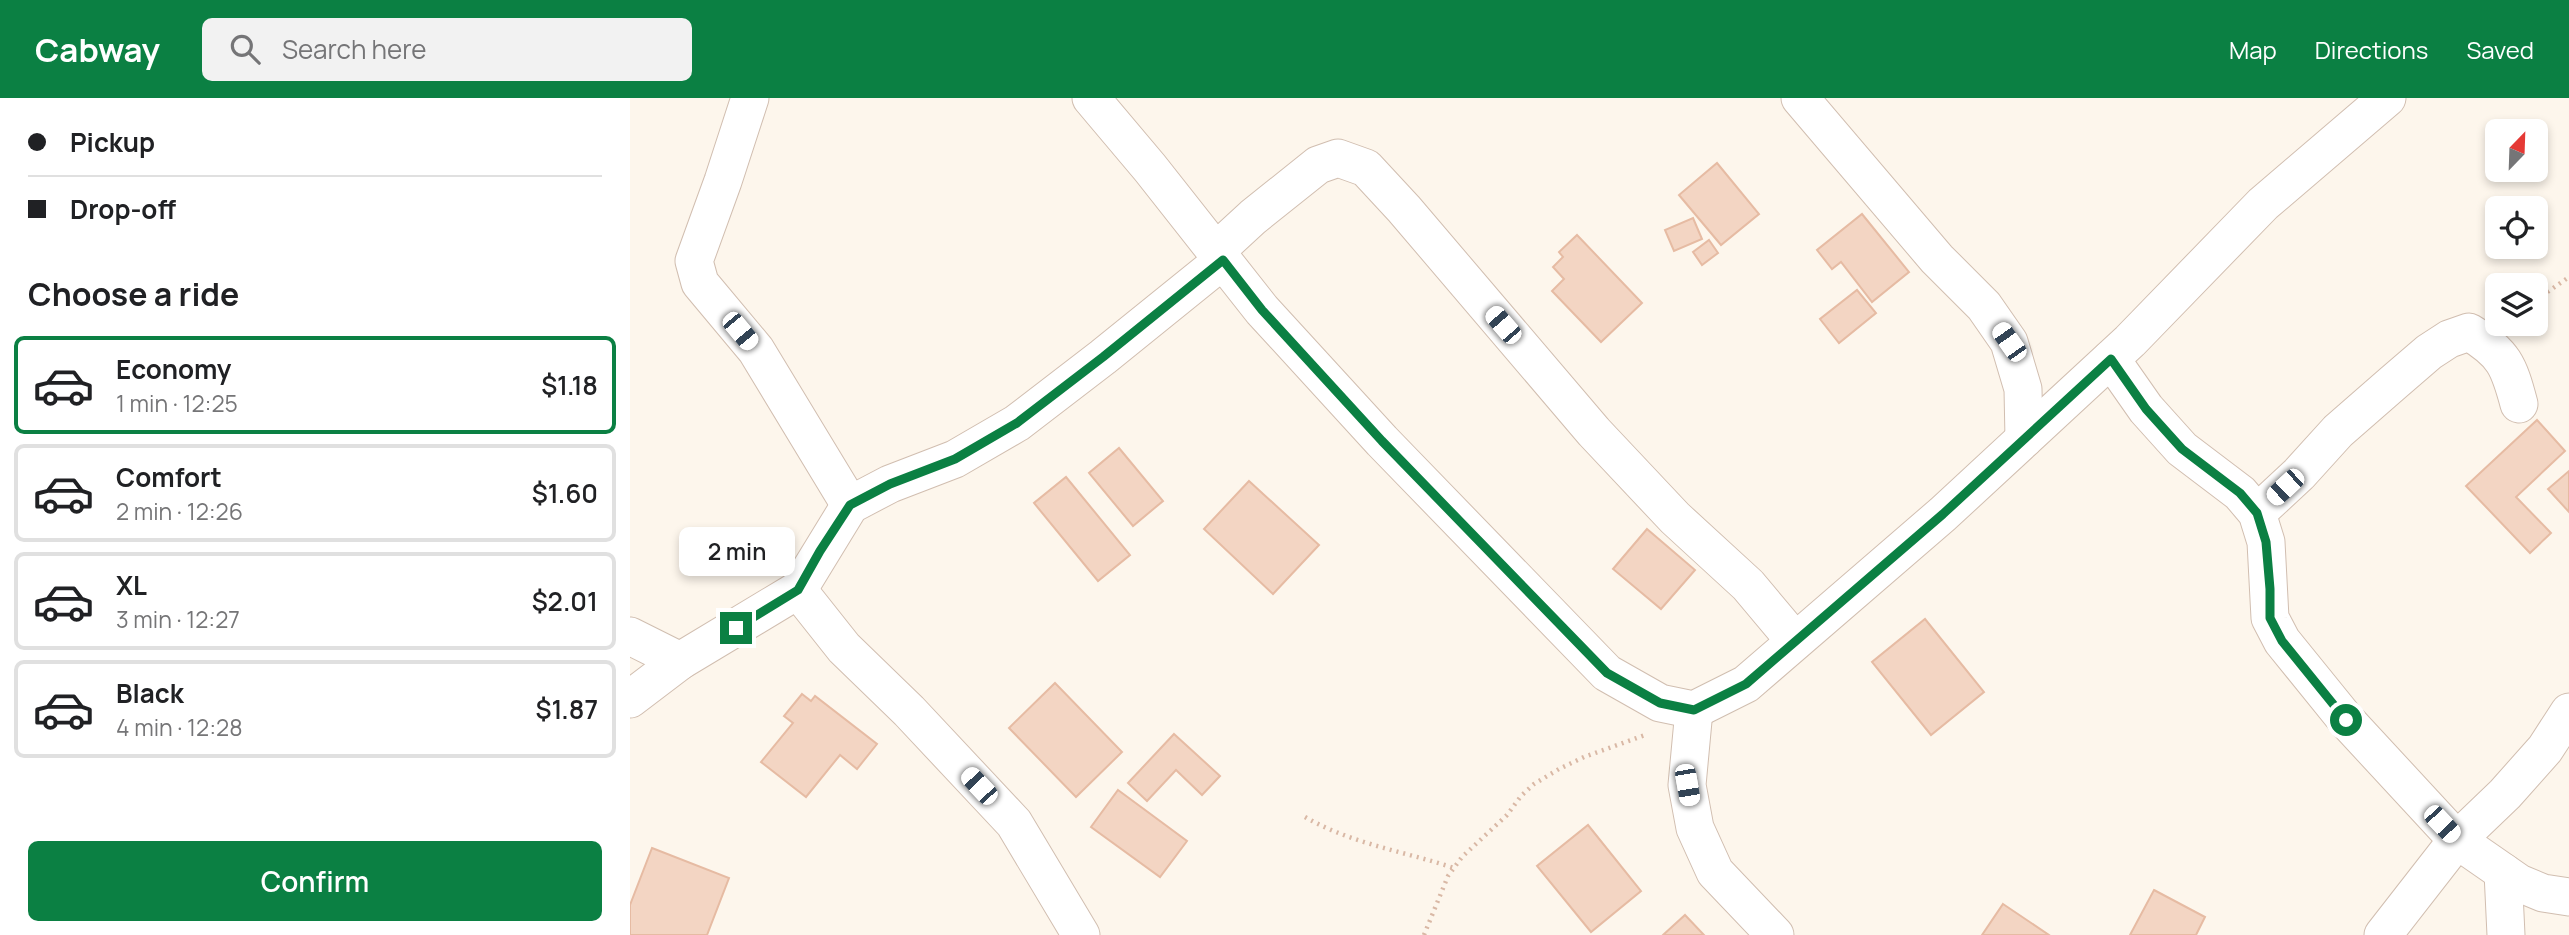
<!DOCTYPE html>
<html lang="en">
<head>
<meta charset="utf-8">
<style>
  :root { --surface:#fff; --page:#f2f2f2; --text:#202124; --muted:#757577; --line:#e0e0e0; --accent:#0b8043 }
  body { margin:0; font-family:Manrope,sans-serif; background:var(--page); color:var(--text); height:100vh; display:flex; flex-direction:column; font-size:26px; white-space:nowrap }
  * { box-sizing:border-box; margin:0 }
  p { font-size:23px; color:var(--muted) }
  .icon { flex:none; width:38px; height:38px; fill:none; stroke:currentColor; stroke-width:2; stroke-linecap:round; stroke-linejoin:round }
  .map { position:relative; flex:1; overflow:hidden }
  .drawer { display:flex; flex-direction:column; background:var(--surface); width:630px }
  .drawer>* { flex:none }
  .top-card { display:grid; align-content:center; height:154px; padding:0 28px; background:var(--surface) }
  .needle { width:46px; rotate:23deg }
  .buttons { position:absolute; left:1855px; top:21px; display:grid; gap:14px }
  .buttons a { display:grid; place-items:center; width:63px; height:63px; border-radius:10px; background:var(--surface); box-shadow:0 4px 10px #0003; font-size:35px }
  .end { position:absolute; width:32px; height:32px; margin:-16px; border:9px solid #0b8043; background:#fff; box-shadow:0 0 0 4px #fff }
  .from { border-radius:50% }
  .bubble { position:absolute; height:49px; border-radius:10px; background:var(--surface); box-shadow:0 4px 10px #0003; font-size:23px; font-weight:600; line-height:49px; text-align:center }
  .car { position:absolute; width:21px; height:42px; margin:-21px -10px; border-radius:9px; box-shadow:0 0 5px 2px #0007; background:linear-gradient(#fff 24%,#345 0 40%,#fff 0 76%,#345 0 86%,#fff 0) }
  .top-card b { display:flex; align-items:center; gap:24px; height:66px; font-size:26px }
  .top-card b+b { border-top:2px solid var(--line) }
  .top-card i { width:18px; height:18px; background:var(--text) }
  ul { padding:0; list-style:none }
  li { display:flex; align-items:center; gap:21px; height:98px; margin:0 14px 10px; padding:0 14px; border:4px solid var(--line); border-radius:10px }
  li div { flex:1 }
  li b { display:block; font-size:26px }
  li em { font-style:normal; font-weight:600 }
  li.on { border-color:var(--accent) }
  li>.icon { width:63px; height:63px; stroke-width:1.5 }
  h2 { padding:0 28px; font-size:32px; line-height:84px }
  .cta { display:flex; gap:14px; margin-top:auto; padding:14px 28px }
  .cta a { flex:1; height:80px; border-radius:10px; background:var(--accent); color:#fff; font-size:28px; font-weight:600; line-height:80px; text-align:center }
  header { display:flex; align-items:center; gap:42px; box-sizing:border-box; height:98px; padding:0 35px; background:var(--accent); color:#fff }
  header strong { font-size:33px }
  nav { display:flex; gap:38px; margin-inline-start:auto; font-size:24px }
  .search { width:490px; height:63px; background:var(--page); display:flex; align-items:center; gap:18px; box-sizing:border-box; padding:0 24px; border-radius:10px; color:var(--muted); font-size:26px }
  main { display:flex; flex:1; min-height:0 }
  .map>svg:first-child { display:block }
  .building { fill:#f3d5c3; stroke:#e6bba3; stroke-width:2 }
  .lines { fill:none; stroke-linecap:round; stroke-linejoin:round }
  .minor-casing { stroke:#d1beb0; stroke-width:39 }
  .path { stroke:#d9b8a5; stroke-width:4.5; stroke-dasharray:2 5; stroke-linecap:butt }
  .minor { stroke:#fff; stroke-width:37 }
  .route { stroke:#0b8043; stroke-width:9 }
</style>
</head>
<body>
<header>
<strong>Cabway</strong>
<div class="search"><svg class="icon" aria-label="search" viewBox="0 0 24 24"><circle cx="10" cy="10" r="6"/><path d="M15 15l6 6"/></svg>Search here</div>
<nav><a>Map</a><a>Directions</a><a>Saved</a></nav>
</header>
<main>
<section class="drawer">
<div class="top-card">
<b><i class="from"></i>Pickup</b>
<b><i></i>Drop-off</b>
</div>
<h2>Choose a ride</h2>
<ul>
<li class="on"><svg class="icon" aria-label="car" viewBox="0 0 24 24"><path d="M5 17H2v-5l4-1 3-4h7l3 4 3 1v5h-3M9 17h6M6 11h13"/><circle cx="7" cy="17" r="2"/><circle cx="17" cy="17" r="2"/></svg><div><b>Economy</b><p>1 min · 12:25</p></div><em>$1.18</em></li>
<li><svg class="icon" aria-label="car" viewBox="0 0 24 24"><path d="M5 17H2v-5l4-1 3-4h7l3 4 3 1v5h-3M9 17h6M6 11h13"/><circle cx="7" cy="17" r="2"/><circle cx="17" cy="17" r="2"/></svg><div><b>Comfort</b><p>2 min · 12:26</p></div><em>$1.60</em></li>
<li><svg class="icon" aria-label="car" viewBox="0 0 24 24"><path d="M5 17H2v-5l4-1 3-4h7l3 4 3 1v5h-3M9 17h6M6 11h13"/><circle cx="7" cy="17" r="2"/><circle cx="17" cy="17" r="2"/></svg><div><b>XL</b><p>3 min · 12:27</p></div><em>$2.01</em></li>
<li><svg class="icon" aria-label="car" viewBox="0 0 24 24"><path d="M5 17H2v-5l4-1 3-4h7l3 4 3 1v5h-3M9 17h6M6 11h13"/><circle cx="7" cy="17" r="2"/><circle cx="17" cy="17" r="2"/></svg><div><b>Black</b><p>4 min · 12:28</p></div><em>$1.87</em></li>
</ul>
<div class="cta"><a>Confirm</a></div>
</section>
<div class="map">
<svg width="1939" height="837" viewBox="0 0 1939 837">
  <rect width="100%" height="100%" fill="#fdf6ec"/>
  <g class="building">
    <polygon points="1087,65 1129,116 1091,147 1049,97"/>
    <polygon points="1232,116 1279,174 1242,204 1211,164 1202,171 1187,152"/>
    <polygon points="1063,120 1072,141 1044,153 1035,132"/>
    <polygon points="947,137 1012,205 971,244 922,193 934,181 923,169 933,159 929,154"/>
    <polygon points="1079,142 1088,155 1072,167 1063,154"/>
    <polygon points="1227,192 1246,215 1209,245 1190,221"/>
    <polygon points="1907,322 1935,353 1886,399 1921,435 1900,455 1836,388"/>
    <polygon points="489,350 533,403 503,428 459,375"/>
    <polygon points="1939,373 1939,414 1918,391"/>
    <polygon points="436,379 500,457 468,483 404,405"/>
    <polygon points="619,383 689,447 643,496 574,431"/>
    <polygon points="1017,431 1065,472 1031,511 983,471"/>
    <polygon points="1295,521 1354,594 1301,637 1242,564"/>
    <polygon points="425,585 492,654 446,699 379,630"/>
    <polygon points="172,596 181,603 185,598 247,646 227,671 210,657 176,699 131,664 163,625 154,618"/>
    <polygon points="544,636 590,678 572,697 546,672 517,703 498,685"/>
    <polygon points="488,692 557,743 530,779 461,729"/>
    <polygon points="958,727 1011,793 961,834 907,768"/>
    <polygon points="22,750 99,780 77,837 0,837 0,807"/>
    <polygon points="1524,792 1575,819 1566,837 1500,837"/>
    <polygon points="1373,806 1419,837 1352,837"/>
    <polygon points="1055,817 1074,837 1033,837"/>
  </g>
  <g class="lines">
    <g class="minor-casing">
      <g id="minor">
        <polyline points="120,0 93,83 64,163 70,185 126,252 220,407"/>
        <polyline points="461,0 520,70 632,212 752,343 977,575 1030,605 1064,612 1116,586 1313,416 1500,243 1633,106 1757,0"/>
        <polyline points="1170,0 1307,161 1354,208 1379,244 1393,291 1394,341"/>
        <polyline points="586,153 623,119 688,67 708,60 736,70 774,111 964,334 1045,420 1118,487 1165,543"/>
        <polyline points="1481,261 1516,311 1552,351 1610,395 1627,415 1636,444 1640,520 1652,543 1716,622 1827,742 1889,785 1913,795 1939,799"/>
        <path d="M1627,415L1669,376L1708,333L1763,285L1799,254L1819,241L1839,234C1874,255 1879,268 1889,306"/>
        <polyline points="168,492 214,550 279,613 384,725 451,837"/>
        <polyline points="0,538 50,563"/>
        <polyline points="0,601 50,563 168,492 220,407 260,386 325,361 387,325 473,259 593,162"/>
        <polyline points="1064,612 1057,687 1065,730 1085,774 1145,837"/>
        <polyline points="1873,774 1876,837"/>
        <polyline points="1753,837 1827,742 1875,696 1915,651 1939,614"/>
      </g>
    </g>
    <g class="path">
      <polyline points="1906,202 1939,179"/>
      <path d="M675,719C722,746 773,753 824,770"/>
      <polyline points="794,837 818,778 832,759 877,717 891,698 904,686 929,671 954,659 1015,637"/>
    </g>
    <use href="#minor" class="minor"/>
  </g>
  <g class="lines">
    <polyline class="route" points="106,530 168,492 190,453 220,407 260,386 325,361 387,325 473,259 593,162 632,212 752,343 977,575 1030,605 1064,612 1116,586 1313,416 1481,261 1516,311 1552,351 1610,395 1627,415 1636,444 1640,491 1640,520 1652,543 1716,622"/>
  </g>
</svg>
<div class="buttons">
<a><svg class="needle" viewBox="-14 -14 28 28"><path d="M0-13l5 13h-10z" fill="#e53935"/><path d="M0 13l5-13h-10z" fill="#757577"/></svg></a>
<a><svg class="icon" aria-label="locate" viewBox="0 0 24 24"><circle cx="12" cy="12" r="6"/><path d="M12 2v4M12 18v4M2 12h4M18 12h4"/></svg></a>
<a><svg class="icon" aria-label="layers" viewBox="0 0 24 24"><path d="M12 4l9 5-9 5-9-5zM3 14l9 5 9-5"/></svg></a>
</div>
<i class="end from" style="left:1716px;top:622px"></i>
<i class="end" style="left:106px;top:530px"></i>
<div class="bubble" style="left:49px;top:429px;width:116px">2 min</div>
<i class="car" style="left:873px;top:227px;rotate:319deg"></i>
<i class="car" style="left:110px;top:233px;rotate:140deg"></i>
<i class="car" style="left:1379px;top:244px;rotate:325deg"></i>
<i class="car" style="left:1655px;top:389px;rotate:227deg"></i>
<i class="car" style="left:1057px;top:687px;rotate:170deg"></i>
<i class="car" style="left:349px;top:688px;rotate:317deg"></i>
<i class="car" style="left:1812px;top:726px;rotate:137deg"></i>
</div>
</main>
</body>
</html>
